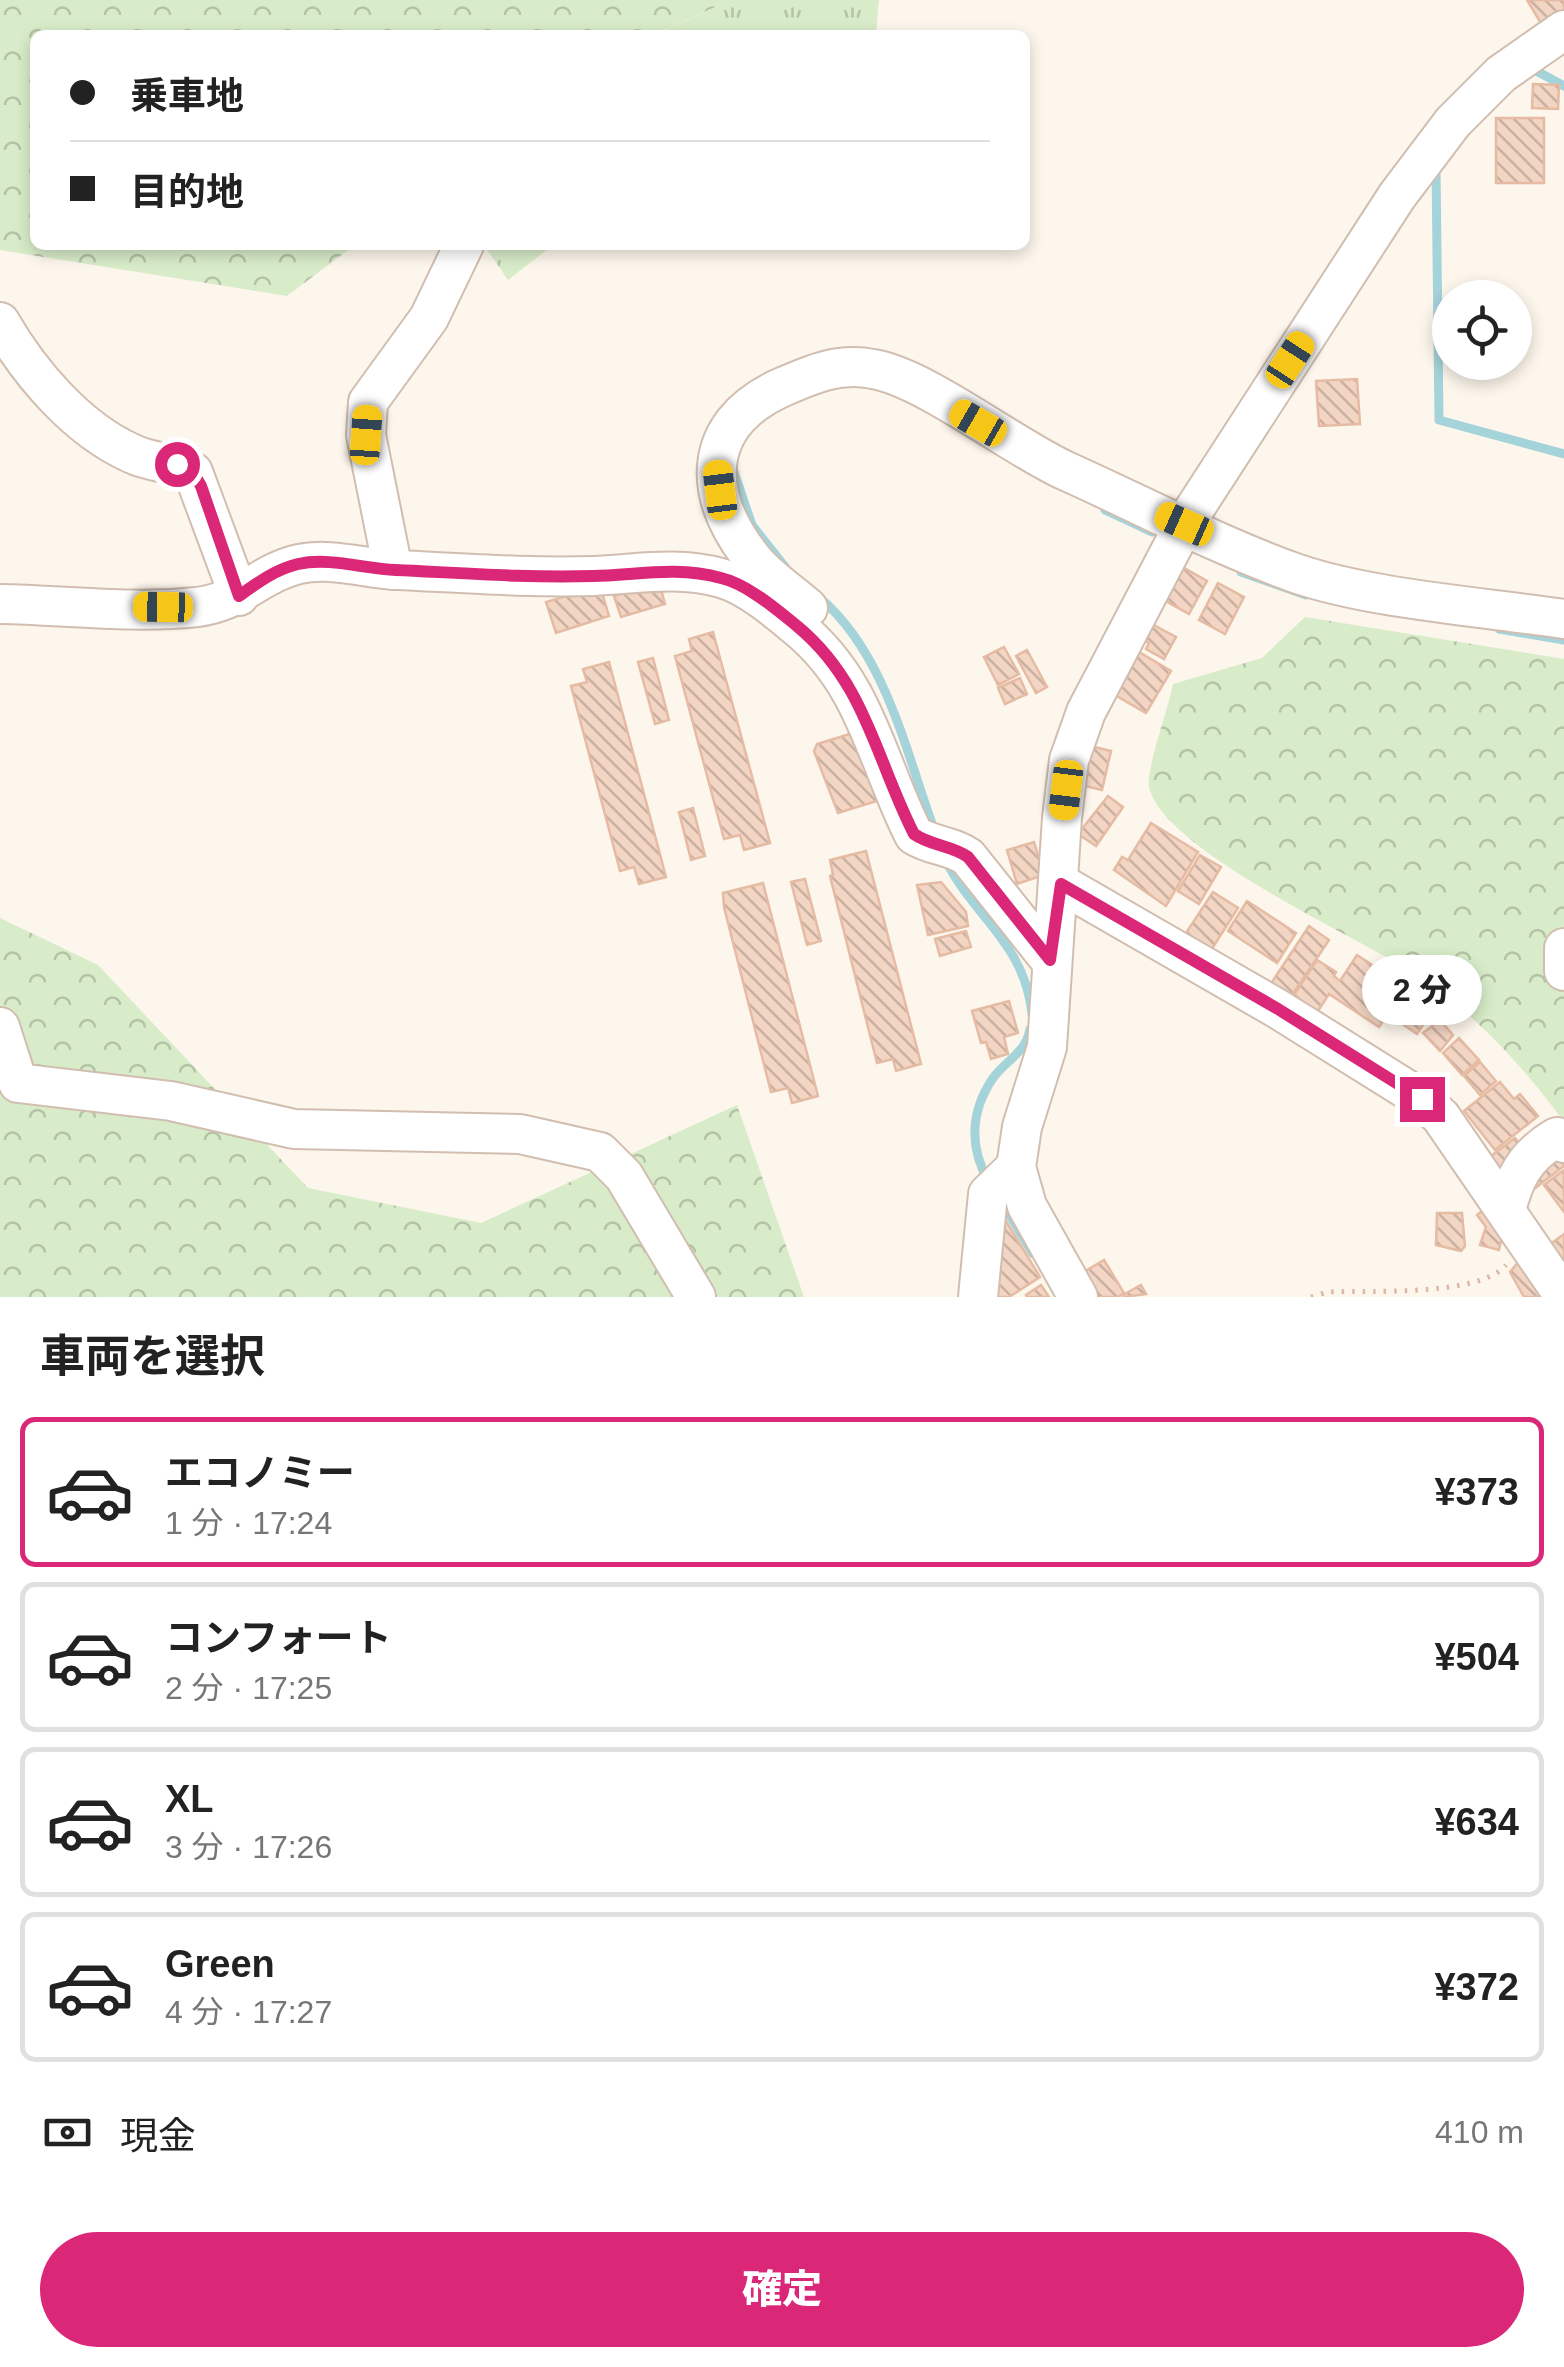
<!DOCTYPE html>
<html lang="ja">
<head>
<meta charset="utf-8">
<style>
  :root { --surface:#fff; --page:#f6f6f6; --text:#222; --muted:#767676; --line:#e0e0e0; --accent:#db2777 }
  body { margin:0; font-family:Helvetica,"Noto Sans JP",sans-serif; background:var(--page); color:var(--text); height:100vh; display:flex; flex-direction:column; font-size:38px; white-space:nowrap }
  * { box-sizing:border-box; margin:0 }
  p { font-size:32px; color:var(--muted) }
  .icon { flex:none; width:55px; height:55px; fill:none; stroke:currentColor; stroke-width:2; stroke-linecap:round; stroke-linejoin:round }
  .map { position:relative; height:1297px; overflow:hidden }
  .panel { display:flex; flex-direction:column; background:var(--surface); flex:1 }
  .panel>* { flex:none }
  .top-card { position:absolute; left:30px; top:30px; width:1000px; height:220px; border-radius:15px; box-shadow:0 5px 15px #0003; display:grid; align-content:center; height:220px; padding:0 40px; background:var(--surface) }
  .controls { position:absolute; left:1432px; top:280px; display:grid; gap:20px }
  .controls a { display:grid; place-items:center; width:100px; height:100px; border-radius:50%; background:var(--surface); box-shadow:0 5px 15px #0003; font-size:50px }
  .end { position:absolute; width:45px; height:45px; margin:-22px; border:12px solid #db2777; background:#fff; box-shadow:0 0 0 5px #fff }
  .from { border-radius:50% }
  .bubble { position:absolute; height:70px; border-radius:35px; background:var(--surface); box-shadow:0 5px 15px #0003; font-size:32px; font-weight:800; line-height:70px; text-align:center }
  .car { position:absolute; width:30px; height:60px; margin:-30px -15px; border-radius:12px; box-shadow:0 0 8px 2px #0007; background:linear-gradient(#f5c518 24%,#345 0 40%,#f5c518 0 76%,#345 0 86%,#f5c518 0) }
  .top-card b { display:flex; align-items:center; gap:35px; height:95px; font-size:38px }
  .top-card b+b { border-top:2px solid var(--line) }
  .top-card i { width:25px; height:25px; background:var(--text) }
  ul { padding:0; list-style:none }
  li { display:flex; align-items:center; gap:30px; height:150px; margin:0 20px 15px; padding:0 20px; border:5px solid var(--line); border-radius:15px }
  li div { flex:1 }
  li b { display:block; font-size:38px }
  li em { font-style:normal; font-weight:800 }
  li.selected { border-color:var(--accent) }
  li>.icon { width:90px; height:90px; stroke-width:1.5 }
  h2 { padding:0 40px; font-size:45px; line-height:120px }
  .pay { display:flex; align-items:center; gap:25px; height:110px; padding:0 40px; font-size:38px }
  .pay p { margin-inline-start:auto }
  .cta { display:flex; gap:20px; margin-top:auto; padding:20px 40px }
  .cta a { flex:1; height:115px; border-radius:60px; background:var(--accent); color:#fff; font-size:40px; font-weight:800; line-height:115px; text-align:center }
  .map>svg:first-child { display:block }
  .forest { fill:url(#forest-crowns) }
  .park { fill:url(#park-tufts) }
  .lines { fill:none; stroke-linecap:round; stroke-linejoin:round }
  .stream { stroke:#a5d3da; stroke-width:9 }
  .building { fill:url(#building-back-hatch); stroke:#e6bba3; stroke-width:2.5 }
  .minor-casing { stroke:#d1beb0; stroke-width:42 }
  .path { stroke:#d9b8a5; stroke-width:5; stroke-dasharray:2.5 8; stroke-linecap:butt }
  .minor { stroke:#fff; stroke-width:38 }
  .route { stroke:#db2777; stroke-width:12 }
</style>
</head>
<body>
<div class="map">
<svg width="1564" height="1297" viewBox="0 0 1564 1297">
  <defs>
    <pattern id="forest-crowns" width="20" height="18" patternUnits="userSpaceOnUse" patternTransform="scale(2.5)"><rect width="20" height="18" fill="#d8ecc9"/><path d="M2 6a3 3 0 1 1 6 0M12 15a3 3 0 1 1 6 0" fill="none" stroke="#b4c2a5"/></pattern>
    <pattern id="park-tufts" width="24" height="20" patternUnits="userSpaceOnUse" patternTransform="scale(2.5)"><rect width="24" height="20" fill="#d8ecc9"/><path d="M3 7l-1-3M5 7V3M7 7l1-3M15 17l-1-3M17 17v-4M19 17l1-3" fill="none" stroke="#b4c2a5"/></pattern>
    <pattern id="building-back-hatch" width="6" height="6" patternUnits="userSpaceOnUse" patternTransform="scale(2.5)"><rect width="6" height="6" fill="#f3d5c3"/><path d="M-1 5l2 2M0 0l6 6M5-1l2 2" fill="none" stroke="#cab0a1"/></pattern>
  </defs>
  <rect width="100%" height="100%" fill="#fdf6ec"/>
  <g class="forest">
    <polygon points="0,0 731,0 653,35 35,35 35,245 355,245 287,296 0,250"/>
    <path d="M1305,617L1564,659V1122C1526,1069 1474,1013 1420,977C1363,939 1163,851 1149,787C1146,769 1169,707 1173,684L1262,658Z"/>
    <polygon points="0,918 98,965 308,1188 481,1223 737,1105 804,1297 0,1297"/>
  </g>
  <g class="park">
    <polygon points="731,0 879,0 876,35 654,35"/>
    <polygon points="484,245 553,245 508,280"/>
  </g>
  <g class="lines">
    <g class="stream">
      <polyline points="1531,68 1564,86"/>
      <polyline points="1436,169 1439,420 1564,454"/>
      <polyline points="733,469 752,525 786,568"/>
      <polyline points="1105,510 1152,532"/>
      <polyline points="1241,572 1306,595"/>
      <path d="M820,598C886,654 906,753 935,832"/>
      <polyline points="1499,629 1564,640"/>
      <path d="M946,861C975,918 1025,944 1032,1014"/>
      <path d="M989,1182C969,1148 970,1112 993,1078C1006,1060 1026,1053 1030,1029"/>
      <polyline points="1000,1199 1033,1254"/>
    </g>
  </g>
  <g class="building">
    <polygon points="1527,0 1564,0 1564,11 1542,25"/>
    <polygon points="1533,84 1559,85 1558,109 1532,108"/>
    <rect x="1496" y="118" width="48" height="65"/>
    <polygon points="1357,379 1360,424 1319,426 1316,381"/>
    <polygon points="1181,566 1207,581 1189,614 1162,599"/>
    <polygon points="659,582 665,604 621,617 614,596"/>
    <polygon points="1218,583 1244,597 1225,634 1199,620"/>
    <polygon points="600,586 609,616 556,633 546,602"/>
    <polygon points="1152,624 1176,637 1164,659 1146,649 1149,643 1143,640"/>
    <polygon points="713,632 770,843 744,850 740,835 724,839 675,656 692,651 689,639"/>
    <polygon points="1004,647 1019,674 998,685 984,657"/>
    <polygon points="1134,649 1171,671 1146,713 1115,695 1131,669 1125,665"/>
    <polygon points="1027,650 1047,687 1036,693 1016,656"/>
    <polygon points="653,658 669,720 655,724 638,662"/>
    <polygon points="609,662 666,877 639,884 634,867 620,871 571,686 587,682 583,669"/>
    <polygon points="1020,678 1027,694 1005,704 998,688"/>
    <polygon points="856,732 877,801 838,813 814,751 817,744"/>
    <polygon points="1090,746 1111,751 1102,790 1081,785"/>
    <polygon points="1108,796 1123,807 1096,846 1078,834"/>
    <polygon points="693,808 705,856 691,860 679,812"/>
    <polygon points="1151,823 1198,852 1166,906 1114,870 1122,857 1128,860"/>
    <polygon points="1034,842 1044,875 1017,884 1007,850"/>
    <polygon points="866,851 921,1064 896,1071 893,1059 877,1063 830,876 833,875 830,860"/>
    <polygon points="1200,855 1221,867 1199,904 1178,891"/>
    <polygon points="805,879 821,941 807,945 791,882"/>
    <polygon points="941,882 966,912 968,926 928,935 917,885"/>
    <polygon points="763,883 818,1096 792,1103 788,1088 771,1092 724,907 723,893"/>
    <polygon points="1213,892 1238,908 1208,955 1182,939"/>
    <polygon points="1247,901 1296,933 1277,963 1228,931"/>
    <polygon points="1309,926 1329,940 1286,1004 1266,991"/>
    <polygon points="966,931 971,947 940,956 935,939"/>
    <polygon points="1357,955 1406,987 1379,1027 1329,994 1316,1014 1292,998 1317,960 1336,972 1334,976 1340,981"/>
    <polygon points="1412,993 1434,1008 1417,1034 1395,1019"/>
    <polygon points="1009,1001 1018,1033 1004,1037 1008,1054 991,1059 986,1042 981,1043 972,1011"/>
    <polygon points="1440,1020 1453,1035 1440,1051 1423,1033"/>
    <polygon points="1459,1038 1479,1060 1462,1075 1443,1053"/>
    <polygon points="1480,1062 1496,1081 1480,1095 1464,1076"/>
    <polygon points="1500,1082 1514,1099 1520,1094 1538,1116 1495,1150 1464,1111"/>
    <polygon points="1515,1138 1527,1154 1497,1179 1483,1162"/>
    <polygon points="1553,1145 1564,1166 1534,1189 1520,1171"/>
    <polygon points="1564,1170 1564,1212 1544,1185"/>
    <polygon points="1490,1205 1505,1223 1499,1250 1480,1245 1486,1227 1477,1215"/>
    <polygon points="1437,1213 1462,1213 1465,1246 1461,1251 1436,1245"/>
    <polygon points="1006,1221 1040,1277 1009,1297 991,1297 996,1228"/>
    <polygon points="1564,1234 1564,1262 1561,1264 1548,1246"/>
    <polygon points="1527,1252 1553,1297 1524,1297 1510,1272"/>
    <polygon points="1104,1260 1124,1293 1118,1297 1097,1297 1082,1273"/>
    <polygon points="1041,1285 1049,1297 1027,1297 1026,1295"/>
    <polygon points="1141,1285 1146,1294 1124,1297 1123,1295"/>
  </g>
  <g class="lines">
    <g class="minor-casing">
      <g id="minor">
        <path d="M0,322C30,374 78,430 133,454C152,463 174,462 193,472L239,596"/>
        <polyline points="393,570 366,435 368,402 429,318 464,245"/>
        <path d="M0,604C64,605 133,614 197,607C240,602 260,573 299,564C331,557 366,569 397,570C462,573 529,578 594,576C638,574 677,566 721,578C747,585 777,610 797,627C866,683 876,760 914,835C931,846 951,845 968,857L1050,960"/>
        <path d="M808,608C790,592 765,576 751,557C702,494 701,426 778,389C810,375 837,362 873,369C926,378 1011,446 1066,471C1142,505 1217,545 1295,573C1370,599 1483,607 1564,619"/>
        <polyline points="1061,884 1278,1009 1422,1099 1441,1117 1564,1296"/>
        <polyline points="1564,948 1564,971"/>
        <polyline points="0,1027 18,1083 171,1101 294,1129 520,1134 600,1152 624,1176 696,1297"/>
        <path d="M1506,1211C1514,1177 1526,1155 1557,1137L1564,1143"/>
        <polyline points="978,1297 988,1194 1016,1167"/>
        <polyline points="1078,1297 1027,1206 1016,1167 1022,1127 1047,1047 1062,818 1069,760 1086,712 1184,525 1397,196 1453,122 1501,74 1564,30"/>
      </g>
    </g>
    <path class="path" d="M1311,1297L1328,1292C1371,1290 1479,1297 1506,1265"/>
    <use href="#minor" class="minor"/>
  </g>
  <g class="lines">
    <path class="route" d="M177,464L193,472L201,486L239,596C257,583 276,569 298,564C330,557 365,569 396,570C461,573 528,578 593,576C637,575 677,566 721,578C747,584 776,609 797,626C866,683 876,760 914,834C931,846 951,845 968,857L1050,960L1061,884L1278,1009L1422,1099"/>
  </g>
</svg>
<div class="controls">
<a><svg class="icon" aria-label="locate" viewBox="0 0 24 24"><circle cx="12" cy="12" r="6"/><path d="M12 2v4M12 18v4M2 12h4M18 12h4"/></svg></a>
</div>
<i class="end from" style="left:177px;top:464px"></i>
<i class="end" style="left:1422px;top:1099px"></i>
<div class="bubble" style="left:1362px;top:955px;width:120px">2 分</div>
<i class="car" style="left:1290px;top:360px;rotate:33deg"></i>
<i class="car" style="left:978px;top:423px;rotate:300deg"></i>
<i class="car" style="left:366px;top:435px;rotate:4deg"></i>
<i class="car" style="left:720px;top:490px;rotate:353deg"></i>
<i class="car" style="left:1184px;top:524px;rotate:294deg"></i>
<i class="car" style="left:163px;top:607px;rotate:271deg"></i>
<i class="car" style="left:1066px;top:790px;rotate:187deg"></i>
<div class="top-card">
<b><i class="from"></i>乗車地</b>
<b><i></i>目的地</b>
</div>
</div>
<section class="panel">
<h2>車両を選択</h2>
<ul>
<li class="selected"><svg class="icon" aria-label="car" viewBox="0 0 24 24"><path d="M5 17H2v-5l4-1 3-4h7l3 4 3 1v5h-3M9 17h6M6 11h13"/><circle cx="7" cy="17" r="2"/><circle cx="17" cy="17" r="2"/></svg><div><b>エコノミー</b><p>1 分 · 17:24</p></div><em>¥373</em></li>
<li><svg class="icon" aria-label="car" viewBox="0 0 24 24"><path d="M5 17H2v-5l4-1 3-4h7l3 4 3 1v5h-3M9 17h6M6 11h13"/><circle cx="7" cy="17" r="2"/><circle cx="17" cy="17" r="2"/></svg><div><b>コンフォート</b><p>2 分 · 17:25</p></div><em>¥504</em></li>
<li><svg class="icon" aria-label="car" viewBox="0 0 24 24"><path d="M5 17H2v-5l4-1 3-4h7l3 4 3 1v5h-3M9 17h6M6 11h13"/><circle cx="7" cy="17" r="2"/><circle cx="17" cy="17" r="2"/></svg><div><b>XL</b><p>3 分 · 17:26</p></div><em>¥634</em></li>
<li><svg class="icon" aria-label="car" viewBox="0 0 24 24"><path d="M5 17H2v-5l4-1 3-4h7l3 4 3 1v5h-3M9 17h6M6 11h13"/><circle cx="7" cy="17" r="2"/><circle cx="17" cy="17" r="2"/></svg><div><b>Green</b><p>4 分 · 17:27</p></div><em>¥372</em></li>
</ul>
<div class="pay"><svg class="icon" aria-label="cash" viewBox="0 0 24 24"><path d="M3 7h18v10H3z"/><circle cx="12" cy="12" r="2"/></svg>現金<p>410 m</p></div>
<div class="cta"><a>確定</a></div>
</section>
</body>
</html>
